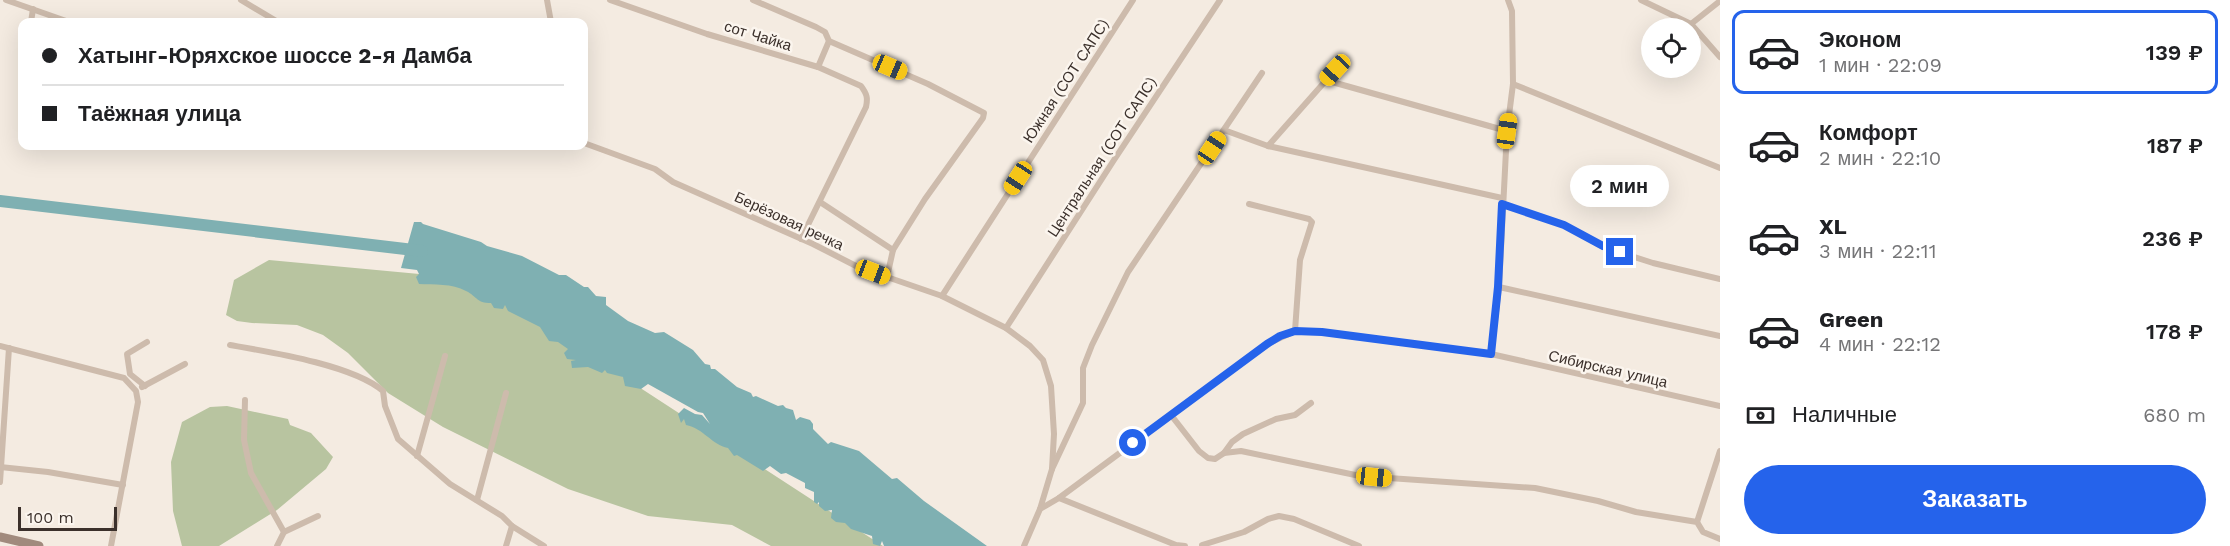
<!DOCTYPE html>
<html lang="ru">
<head>
<meta charset="utf-8">
<style>
  :root { --surface:#fff; --page:#f6f6f6; --text:#202124; --muted:#757577; --line:#e0e0e0; --accent:#2563eb }
  body { margin:0; font-family:"Work Sans",sans-serif; background:var(--page); color:var(--text); height:100vh; display:flex; flex-direction:column; font-size:22px; white-space:nowrap }
  * { box-sizing:border-box; margin:0 }
  p { font-size:20px; color:var(--muted) }
  .icon { flex:none; width:33px; height:33px; fill:none; stroke:currentColor; stroke-width:2; stroke-linecap:round; stroke-linejoin:round }
  .map { position:relative; flex:1; overflow:hidden }
  .side { display:flex; flex-direction:column; background:var(--surface); width:510px }
  .side>* { flex:none }
  .guide { position:absolute; left:18px; top:18px; width:570px; height:132px; border-radius:12px; box-shadow:0 6px 24px #0002; display:grid; align-content:center; height:132px; padding:0 24px; background:var(--surface) }
  .buttons { position:absolute; left:1641px; top:18px; display:grid; gap:12px }
  .buttons a { display:grid; place-items:center; width:60px; height:60px; border-radius:50%; background:var(--surface); box-shadow:0 6px 24px #0002; font-size:30px }
  .scale { position:absolute; left:18px; bottom:15px; width:99px; box-sizing:border-box; padding-left:6px; border:3px solid #3b302b; border-top:0; font-size:16px; line-height:21px; white-space:nowrap; color:#3b302b; -webkit-text-stroke:4px #fbf5ee; paint-order:stroke }
  .end { position:absolute; width:27px; height:27px; margin:-14px; border:8px solid #2563eb; background:#fff; box-shadow:0 0 0 3px #fff }
  .from { border-radius:50% }
  .bubble { position:absolute; height:42px; border-radius:21px; background:var(--surface); box-shadow:0 6px 24px #0002; font-size:20px; font-weight:600; line-height:42px; text-align:center }
  .car { position:absolute; width:18px; height:36px; margin:-18px -9px; border-radius:8px; box-shadow:0 0 4px 2px #0007; background:linear-gradient(#f5c518 24%,#345 0 40%,#f5c518 0 76%,#345 0 86%,#f5c518 0) }
  .guide b { display:flex; align-items:center; gap:21px; height:57px; font-size:22px }
  .guide b+b { border-top:2px solid var(--line) }
  .guide i { width:15px; height:15px; background:var(--text) }
  ul { padding:10px 0 0; list-style:none }
  li { display:flex; align-items:center; gap:18px; height:84px; margin:0 12px 9px; padding:0 12px; border:3px solid transparent; border-radius:12px }
  li div { flex:1 }
  li b { display:block; font-size:22px }
  li em { font-style:normal; font-weight:600 }
  li.current { border-color:var(--accent) }
  li>.icon { width:54px; height:54px; stroke-width:1.5 }
  .pay { display:flex; align-items:center; gap:15px; height:66px; padding:0 24px; font-size:22px }
  .pay p { margin-inline-start:auto }
  .action { display:flex; gap:12px; margin-top:auto; padding:12px 24px }
  .action a { flex:1; height:69px; border-radius:36px; background:var(--accent); color:#fff; font-size:24px; font-weight:600; line-height:69px; text-align:center }
  main { display:flex; flex:1; min-height:0 }
  .map>svg:first-child { display:block }
  .green { fill:#b8c4a0 }
  .water { fill:#7fb0b2 }
  .lines { fill:none; stroke-linecap:round; stroke-linejoin:round }
  .river { stroke:#7fb0b2; stroke-width:12 }
  .street { stroke:#cdbbac; stroke-width:6 }
  .secondary { stroke:#a18a7d; stroke-width:9 }
  .route { stroke:#2563eb; stroke-width:8 }
  .labels { text-anchor:middle; stroke-width:5; stroke-linejoin:round; paint-order:stroke }
  .street-label { font-size:15px; fill:#3b302b; stroke:#fbf5ee }
</style>
</head>
<body>
<main>
<div class="map">
<svg width="1720" height="546" viewBox="0 0 1720 546">
  <rect width="100%" height="100%" fill="#f4ebe1"/>
  <g class="green">
    <polygon points="269,260 473,279 883,546 771,546 732,525 648,516 568,489 443,427 388,393 348,353 323,335 297,325 252,323 237,321 226,315 234,280"/>
    <polygon points="227,406 288,419 290,425 311,433 333,457 326,469 277,510 219,546 182,546 173,511 171,462 182,422 210,407"/>
  </g>
  <path class="water" d="M414,222H421L423,224L481,242L487,246L522,256L559,275H566L584,287H588L596,296L606,297V305L628,321L655,333L664,332L693,350L705,364L710,365L711,369H715L737,387L751,393L753,397L756,396L778,406L783,405L786,408L793,410L796,420L800,417L810,420L813,424V429L828,444L831,442L859,451L892,479L897,478L924,501L987,546H884L882,541L880,546L873,544L872,536L851,529L845,523L836,522L831,518L832,510L825,511L819,506V502L817,504L814,502V492L805,488V483L786,473L781,474L770,466L763,471L737,455L734,456L728,448C712,445 703,428 686,425L684,419L681,423L678,414L684,408L695,414L702,415L710,424L703,413L698,412L648,384L641,389L625,386L623,377L607,373L605,370L602,373L588,367L572,368L571,361L576,360L567,359L564,353L568,349L558,342L549,341L540,327L508,311L505,305L503,309L494,308L491,303C476,303 478,297 466,291C452,283 434,285 419,284L416,277L419,274L417,270L401,268Z"/>
  <g class="lines">
    <polyline class="river" points="0,201 422,251"/>
    <g class="street">
      <polyline points="6,0 69,22"/>
      <polyline points="241,0 278,22"/>
      <polyline points="547,0 551,22"/>
      <path d="M610,0L707,34L818,67L861,86C867,94 868,98 866,107L801,239"/>
      <polyline points="753,0 816,27 825,32 829,41 928,84 984,113 983,118 925,199 893,250 887,277"/>
      <polyline points="1641,0 1691,24 1720,57"/>
      <polyline points="31,22 33,9"/>
      <polyline points="1691,24 1720,1"/>
      <polyline points="818,67 829,41"/>
      <polyline points="1325,80 1507,131"/>
      <polyline points="1513,84 1720,168"/>
      <polyline points="1224,130 1268,146 1502,198"/>
      <polyline points="584,143 655,169 673,182 813,244 858,267 942,296 1006,328 1030,346 1043,360 1051,386 1054,434 1052,469"/>
      <polyline points="1268,146 1344,60"/>
      <polyline points="820,202 893,250"/>
      <polyline points="1249,204 1309,219 1312,222 1300,260 1295,331"/>
      <polyline points="1502,204 1564,225 1603,247 1653,263 1720,279"/>
      <polyline points="1499,287 1720,336"/>
      <polyline points="942,296 1133,0"/>
      <polyline points="1006,328 1114,160 1220,0"/>
      <path d="M230,345C270,352 353,365 383,391L385,406L398,439L450,484L502,516L512,526L506,546"/>
      <polyline points="0,346 124,378 136,391 138,402 111,546"/>
      <polyline points="1491,354 1499,287 1507,131 1513,84 1512,11 1508,0"/>
      <polyline points="145,386 130,374 127,354 147,342"/>
      <polyline points="142,387 185,364"/>
      <polyline points="245,400 244,440 251,473 284,532 277,546"/>
      <polyline points="1171,415 1199,451 1208,458 1215,459 1224,453 1241,451 1360,476 1535,488 1598,501 1636,512 1697,522 1703,532 1720,539"/>
      <polyline points="1224,453 1232,442 1243,434 1276,419 1295,415 1311,403"/>
      <polyline points="417,456 445,356"/>
      <polyline points="0,467 48,472 123,485"/>
      <polyline points="0,482 9,348"/>
      <polyline points="1059,498 1176,545 1185,546"/>
      <polyline points="477,500 506,393"/>
      <polyline points="1040,509 1052,469 1083,403 1083,368 1092,345 1128,272 1262,73"/>
      <polyline points="1697,522 1720,451"/>
      <polyline points="512,526 544,546"/>
      <polyline points="284,532 318,516"/>
      <polyline points="1202,545 1244,532 1268,519 1279,516 1294,519 1359,546"/>
      <polyline points="1024,546 1040,509 1059,498 1267,344 1295,331 1321,332 1491,354 1720,406"/>
    </g>
    <polyline class="secondary" points="0,537 39,546"/>
  </g>
  <g class="lines">
    <polyline class="route" points="1133,443 1267,344 1280,336 1295,331 1322,332 1491,354 1498,287 1502,204 1564,225 1603,246 1620,252"/>
  </g>
  <g class="labels">
    <g class="street-label">
      <text transform="translate(758 36) rotate(17)" y="5">сот Чайка</text>
      <text transform="translate(1066 81) rotate(-57)" y="5">Южная (СОТ САПС)</text>
      <text transform="translate(1102 157) rotate(-57)" y="5">Центральная (СОТ САПС)</text>
      <text transform="translate(789 221) rotate(25)" y="5">Берёзовая речка</text>
      <text transform="translate(1608 369) rotate(13)" y="5">Сибирская улица</text>
    </g>
  </g>
</svg>
<div class="buttons">
<a><svg class="icon" aria-label="locate" viewBox="0 0 24 24"><circle cx="12" cy="12" r="6"/><path d="M12 2v4M12 18v4M2 12h4M18 12h4"/></svg></a>
</div>
<div class="scale">100 m</div>
<i class="end from" style="left:1133px;top:443px"></i>
<i class="end" style="left:1620px;top:252px"></i>
<div class="bubble" style="left:1570px;top:165px;width:99px">2 мин</div>
<i class="car" style="left:890px;top:67px;rotate:113deg"></i>
<i class="car" style="left:1335px;top:70px;rotate:223deg"></i>
<i class="car" style="left:1507px;top:131px;rotate:8deg"></i>
<i class="car" style="left:1212px;top:148px;rotate:34deg"></i>
<i class="car" style="left:1018px;top:178px;rotate:213deg"></i>
<i class="car" style="left:873px;top:272px;rotate:111deg"></i>
<i class="car" style="left:1374px;top:477px;rotate:96deg"></i>
<div class="guide">
<b><i class="from"></i>Хатынг-Юряхское шоссе 2-я Дамба</b>
<b><i></i>Таёжная улица</b>
</div>
</div>
<section class="side">
<ul>
<li class="current"><svg class="icon" aria-label="car" viewBox="0 0 24 24"><path d="M5 17H2v-5l4-1 3-4h7l3 4 3 1v5h-3M9 17h6M6 11h13"/><circle cx="7" cy="17" r="2"/><circle cx="17" cy="17" r="2"/></svg><div><b>Эконом</b><p>1 мин · 22:09</p></div><em>139 ₽</em></li>
<li><svg class="icon" aria-label="car" viewBox="0 0 24 24"><path d="M5 17H2v-5l4-1 3-4h7l3 4 3 1v5h-3M9 17h6M6 11h13"/><circle cx="7" cy="17" r="2"/><circle cx="17" cy="17" r="2"/></svg><div><b>Комфорт</b><p>2 мин · 22:10</p></div><em>187 ₽</em></li>
<li><svg class="icon" aria-label="car" viewBox="0 0 24 24"><path d="M5 17H2v-5l4-1 3-4h7l3 4 3 1v5h-3M9 17h6M6 11h13"/><circle cx="7" cy="17" r="2"/><circle cx="17" cy="17" r="2"/></svg><div><b>XL</b><p>3 мин · 22:11</p></div><em>236 ₽</em></li>
<li><svg class="icon" aria-label="car" viewBox="0 0 24 24"><path d="M5 17H2v-5l4-1 3-4h7l3 4 3 1v5h-3M9 17h6M6 11h13"/><circle cx="7" cy="17" r="2"/><circle cx="17" cy="17" r="2"/></svg><div><b>Green</b><p>4 мин · 22:12</p></div><em>178 ₽</em></li>
</ul>
<div class="pay"><svg class="icon" aria-label="cash" viewBox="0 0 24 24"><path d="M3 7h18v10H3z"/><circle cx="12" cy="12" r="2"/></svg>Наличные<p>680 m</p></div>
<div class="action"><a>Заказать</a></div>
</section>
</main>
</body>
</html>
